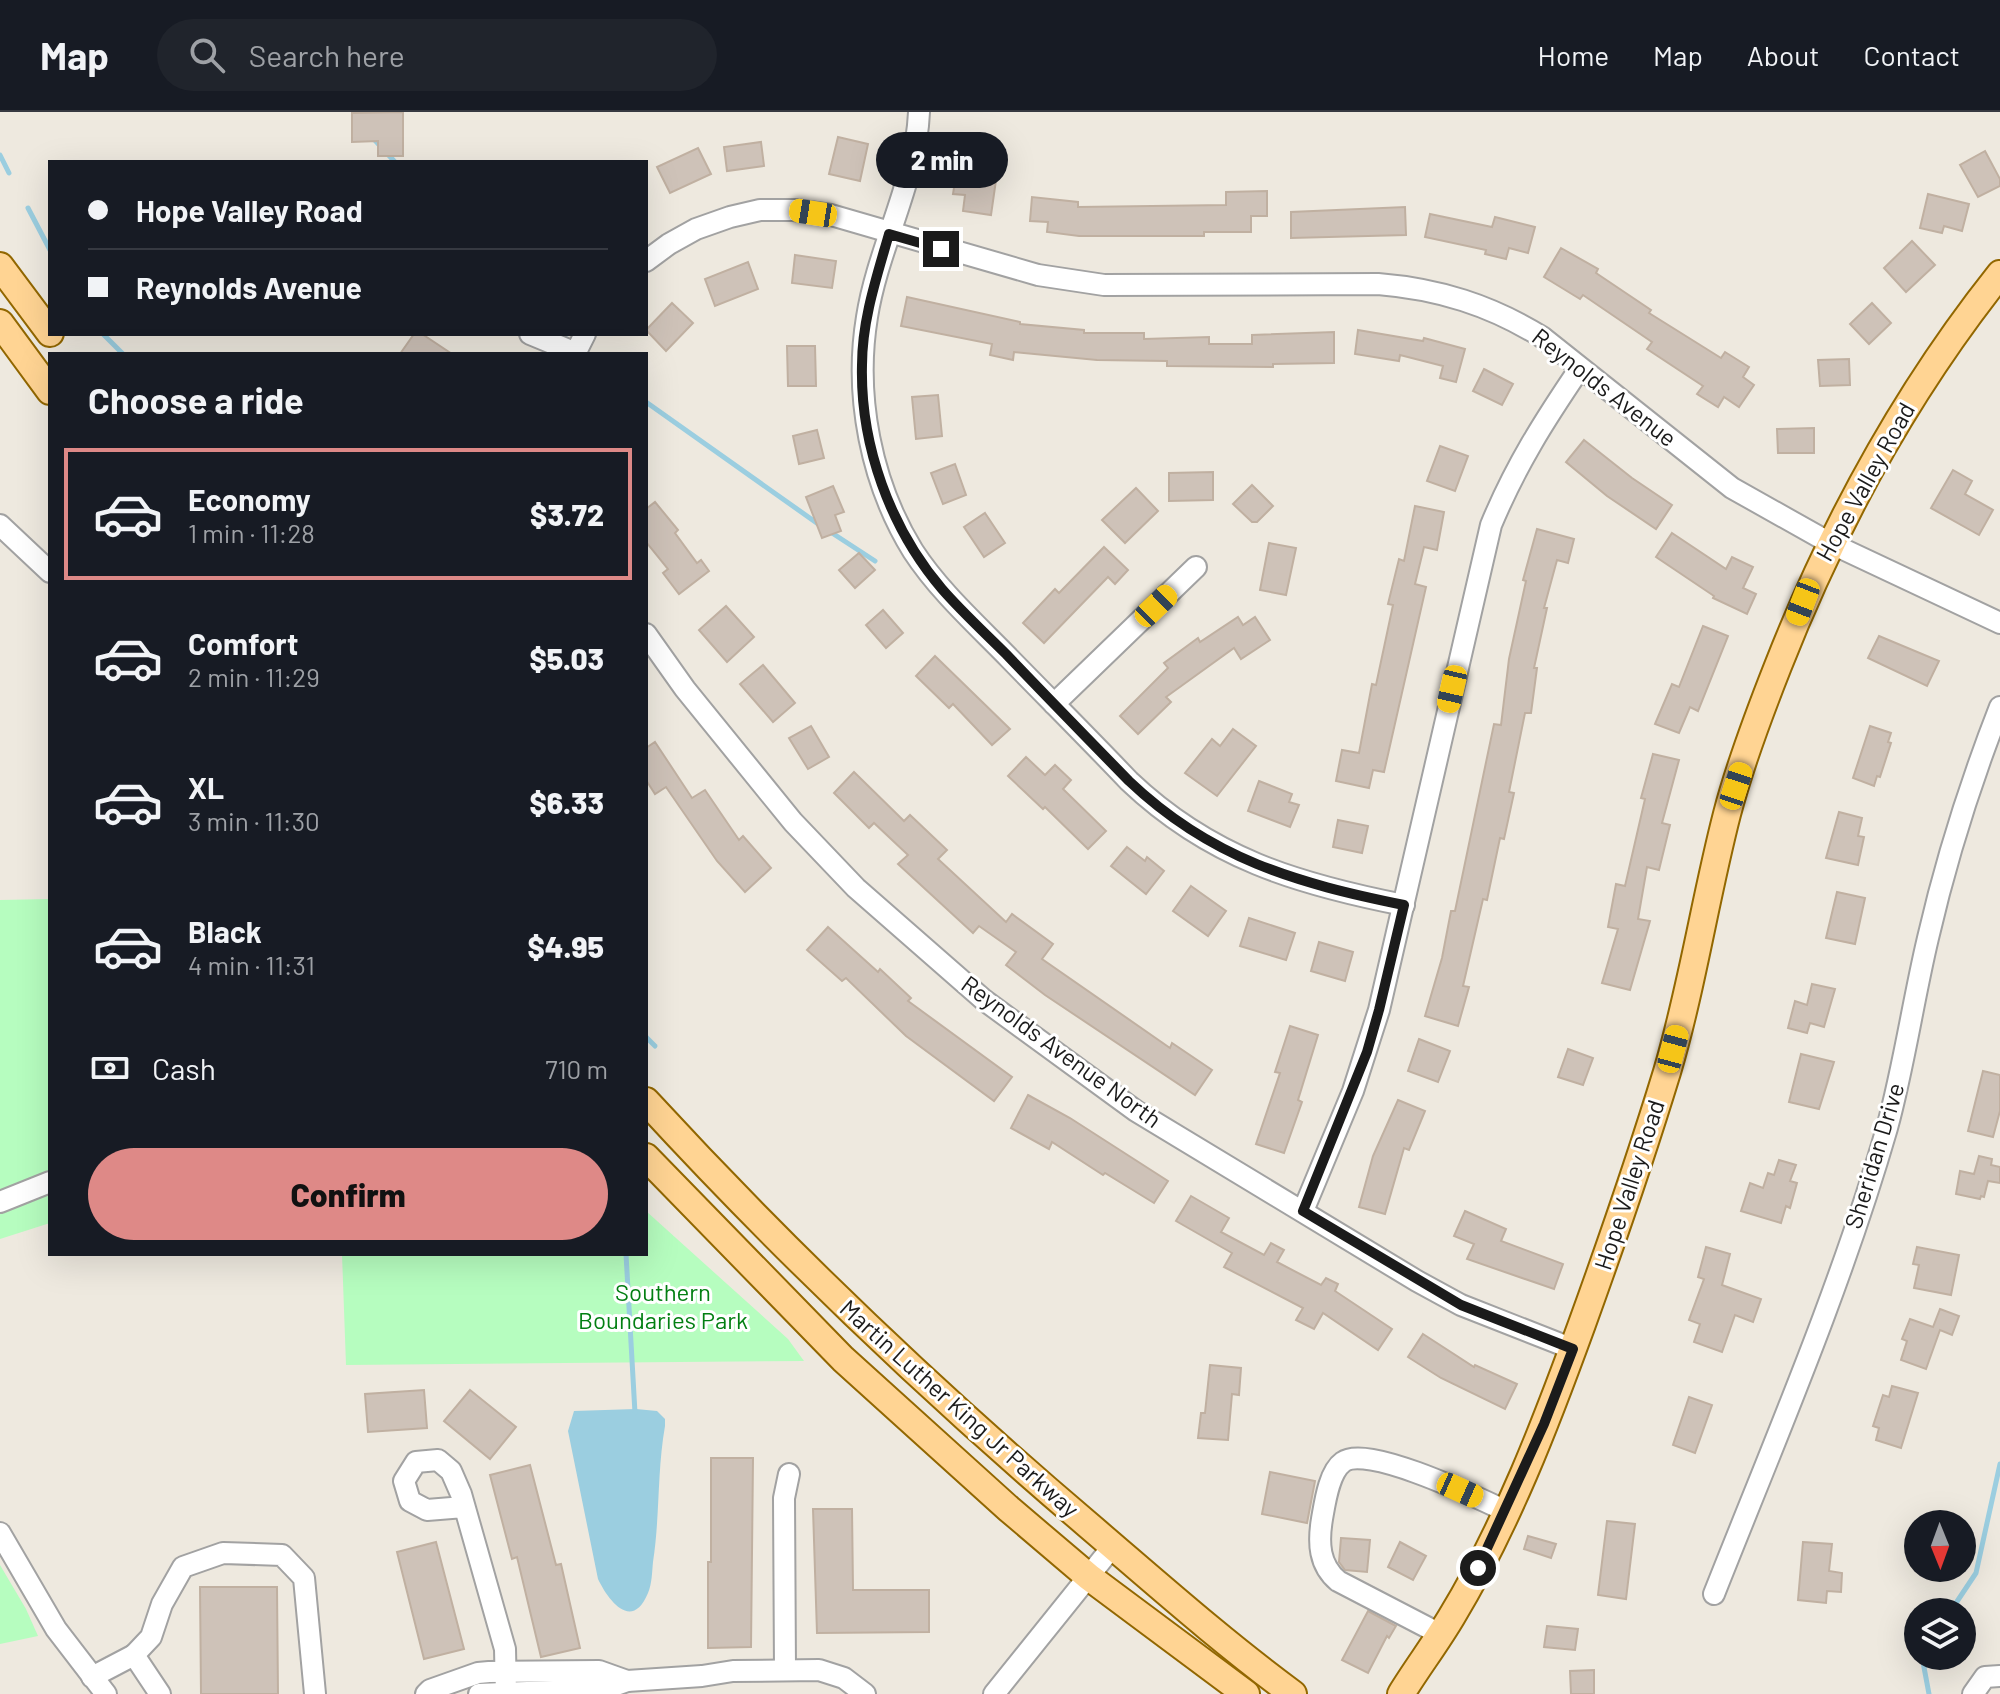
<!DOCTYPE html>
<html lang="en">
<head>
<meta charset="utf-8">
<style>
  :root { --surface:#171b24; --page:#20242c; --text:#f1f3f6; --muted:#9ea1a6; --line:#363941; --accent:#de8987 }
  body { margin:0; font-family:Barlow,sans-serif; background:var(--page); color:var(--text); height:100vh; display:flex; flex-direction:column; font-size:30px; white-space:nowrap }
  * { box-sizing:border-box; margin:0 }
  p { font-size:26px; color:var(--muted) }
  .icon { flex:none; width:44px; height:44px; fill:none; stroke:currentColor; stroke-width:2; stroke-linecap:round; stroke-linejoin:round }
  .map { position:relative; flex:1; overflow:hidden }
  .drawer { position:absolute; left:48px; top:240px; width:600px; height:904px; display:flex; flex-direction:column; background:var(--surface); border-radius:0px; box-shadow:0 8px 32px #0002 }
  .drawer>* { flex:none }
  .hud { position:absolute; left:48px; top:48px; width:600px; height:176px; border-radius:0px; box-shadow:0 8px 32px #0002; display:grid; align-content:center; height:176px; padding:0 40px; background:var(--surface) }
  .needle { width:52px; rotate:179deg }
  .fabs { position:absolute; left:1904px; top:1398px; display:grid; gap:16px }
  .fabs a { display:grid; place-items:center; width:72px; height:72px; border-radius:50%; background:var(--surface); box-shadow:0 8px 32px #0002; font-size:40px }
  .end { position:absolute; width:36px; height:36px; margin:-18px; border:10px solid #1b1b1b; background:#fff; box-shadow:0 0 0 4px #fff }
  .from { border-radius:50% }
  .bubble { position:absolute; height:56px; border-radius:28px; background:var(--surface); box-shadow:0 8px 32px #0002; font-size:26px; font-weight:800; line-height:56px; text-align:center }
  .car { position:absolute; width:24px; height:48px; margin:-24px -12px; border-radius:10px; box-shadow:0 0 6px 2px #0007; background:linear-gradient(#f5c518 24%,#345 0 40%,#f5c518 0 76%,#345 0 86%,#f5c518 0) }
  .hud b { display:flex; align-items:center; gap:28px; height:76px; font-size:30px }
  .hud b+b { border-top:2px solid var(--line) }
  .hud i { width:20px; height:20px; background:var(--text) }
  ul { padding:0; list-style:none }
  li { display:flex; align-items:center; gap:24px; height:132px; margin:0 16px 12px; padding:0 24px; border:4px solid transparent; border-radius:0px }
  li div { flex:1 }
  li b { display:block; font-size:30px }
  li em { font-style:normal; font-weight:800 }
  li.selected { border-color:var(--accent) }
  li>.icon { width:72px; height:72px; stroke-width:1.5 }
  h2 { padding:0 40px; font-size:36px; line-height:96px }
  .pay { display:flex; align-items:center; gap:20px; height:88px; padding:0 40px; font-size:30px }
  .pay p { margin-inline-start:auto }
  .primary-button { display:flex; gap:16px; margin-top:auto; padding:16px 40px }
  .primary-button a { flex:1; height:92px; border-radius:48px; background:var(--accent); color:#111; font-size:32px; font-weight:800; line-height:92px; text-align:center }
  header { display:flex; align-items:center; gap:48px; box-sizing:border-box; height:112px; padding:0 40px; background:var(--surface); border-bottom:2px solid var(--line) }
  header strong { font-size:38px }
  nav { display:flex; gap:44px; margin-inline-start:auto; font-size:28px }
  .search { width:560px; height:72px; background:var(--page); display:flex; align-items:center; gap:20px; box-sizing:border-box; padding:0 28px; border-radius:44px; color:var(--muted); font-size:30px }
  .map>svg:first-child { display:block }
  .park { fill:#b6fdbf }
  .water { fill:#9bcee0 }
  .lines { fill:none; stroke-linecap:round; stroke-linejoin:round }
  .stream { stroke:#9bcee0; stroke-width:5 }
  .building { fill:#cec2b8; stroke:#c0b0a1; stroke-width:2 }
  .minor-casing { stroke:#a2a2a2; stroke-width:24 }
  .major-casing { stroke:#926700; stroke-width:30 }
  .minor { stroke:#fff; stroke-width:20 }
  .major { stroke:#ffd493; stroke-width:26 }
  .route { stroke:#1b1b1b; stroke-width:10 }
  .labels { text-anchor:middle; stroke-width:6; stroke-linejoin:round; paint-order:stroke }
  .street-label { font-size:24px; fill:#1b1b1b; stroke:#fff }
  .park-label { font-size:24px; fill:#037f12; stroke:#fff }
</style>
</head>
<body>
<header>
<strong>Map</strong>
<div class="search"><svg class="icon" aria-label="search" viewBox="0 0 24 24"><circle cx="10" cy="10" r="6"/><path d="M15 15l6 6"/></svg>Search here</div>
<nav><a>Home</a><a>Map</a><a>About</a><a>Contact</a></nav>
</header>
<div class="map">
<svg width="2000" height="1582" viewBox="0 0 2000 1582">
  <rect width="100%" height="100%" fill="#eee9df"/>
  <g class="park">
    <polygon points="50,787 50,1111 0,1127 0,788"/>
    <polygon points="646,1099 788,1227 804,1249 346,1253 342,1142 646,1142"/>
    <polygon points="0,1453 26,1497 38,1524 0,1532"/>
  </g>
  <path class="water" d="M636,1297L657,1299L665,1307V1314C657,1359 660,1405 653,1450C652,1460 652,1472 648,1481C632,1520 608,1488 598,1467L568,1319L574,1299Z"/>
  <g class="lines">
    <g class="stream">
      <polyline points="371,24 395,50"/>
      <polyline points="0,43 9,61"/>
      <polyline points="28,96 50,138"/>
      <polyline points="103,222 123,242"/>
      <polyline points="561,222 570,230"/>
      <polyline points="646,290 821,414"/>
      <polyline points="829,419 875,449"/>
      <polyline points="646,925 655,934"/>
      <polyline points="626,1142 635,1301"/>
      <polyline points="1950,1500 1976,1461 2000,1352"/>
      <polyline points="1925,1544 1923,1550 1929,1582"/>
    </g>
  </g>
  <g class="building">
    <polygon points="403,0 403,44 378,44 378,29 352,30 352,1"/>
    <polygon points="838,25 868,32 860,69 829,62"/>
    <polygon points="761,30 764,54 727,59 724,35"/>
    <polygon points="698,36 711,62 670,81 657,55"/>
    <polygon points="1985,39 2000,67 2000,74 1978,85 1960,53"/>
    <polygon points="957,56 997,61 991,103 963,99 965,83 953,82"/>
    <polygon points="1267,79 1267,104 1251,104 1251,120 1204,120 1204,124 1079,124 1047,120 1048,110 1030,109 1032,85 1078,90 1078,95 1226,93 1226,80"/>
    <polygon points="1928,82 1969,92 1962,119 1944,114 1942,121 1920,116"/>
    <polygon points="1405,95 1406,123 1291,126 1291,100"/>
    <polygon points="1430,102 1492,115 1495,105 1535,115 1528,141 1509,136 1506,147 1485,142 1486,138 1425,125"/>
    <polygon points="1912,129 1935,153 1906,180 1884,156"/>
    <polygon points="1561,136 1598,157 1596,161 1651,198 1649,201 1721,246 1725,240 1749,255 1743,265 1754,273 1739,295 1724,285 1718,295 1697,282 1703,274 1647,237 1652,230 1583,183 1580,187 1544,165"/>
    <polygon points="795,143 836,149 832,176 792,171"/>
    <polygon points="748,150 758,177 715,194 705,167"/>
    <polygon points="907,185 1020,210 1020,212 1084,218 1084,221 1144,221 1144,227 1209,225 1209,232 1252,232 1252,223 1334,220 1334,251 1273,252 1273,255 1167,254 1167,249 1097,248 1014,240 1013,248 990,243 992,232 901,214"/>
    <polygon points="672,191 693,211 666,239 646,218"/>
    <polygon points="1872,191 1891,211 1869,232 1850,212"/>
    <polygon points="1358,218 1423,229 1424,226 1465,237 1456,270 1440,266 1443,254 1400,243 1399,249 1355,242"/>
    <polygon points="414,222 422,222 452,242 400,242"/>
    <polygon points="787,234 815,234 816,274 788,274"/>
    <polygon points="1849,247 1850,273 1820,274 1818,248"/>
    <polygon points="1484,257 1513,272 1502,293 1473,279"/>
    <polygon points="938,283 942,324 916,327 912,285"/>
    <polygon points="1814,316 1814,341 1778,341 1777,317"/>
    <polygon points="817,318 824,346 799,352 793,324"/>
    <polygon points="1584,328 1632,366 1672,393 1656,417 1607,384 1566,350"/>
    <polygon points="1440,334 1468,344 1455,379 1427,369"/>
    <polygon points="955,352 966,383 943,392 931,361"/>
    <polygon points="1953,358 1972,369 1965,382 1993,398 1979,423 1931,396"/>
    <polygon points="1213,360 1213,388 1169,389 1169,361"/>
    <polygon points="1252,373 1273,394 1257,410 1252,410 1233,392"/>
    <polygon points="833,374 844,400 835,403 841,419 822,426 806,385"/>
    <polygon points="1136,376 1158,399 1125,431 1102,408"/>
    <polygon points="655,390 678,418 675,421 697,451 701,448 709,459 679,482 663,461 668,457 646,430 646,397"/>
    <polygon points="1415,394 1444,400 1437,438 1424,435 1415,472 1426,475 1384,660 1373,658 1369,676 1336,669 1342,638 1359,641 1372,572 1376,573 1393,493 1388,492 1399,447 1404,449"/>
    <polygon points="985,401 1005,431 984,445 964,415"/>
    <polygon points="1537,417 1574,427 1568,451 1557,448 1544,496 1547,496 1534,556 1537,556 1531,601 1525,601 1509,680 1514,681 1504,727 1500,726 1487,788 1483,787 1463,874 1469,875 1458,914 1425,904 1442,846 1451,799 1455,799 1494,612 1501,613 1509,547 1526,469 1523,468"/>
    <polygon points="1672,421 1726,457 1732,445 1753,455 1743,476 1756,482 1747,502 1713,486 1714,484 1656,445"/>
    <polygon points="1269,431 1296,436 1286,483 1260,478"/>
    <polygon points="1104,435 1128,458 1115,472 1108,465 1044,531 1023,511 1055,477 1059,481"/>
    <polygon points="859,441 875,458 855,476 839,458"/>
    <polygon points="726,494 754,525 727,550 699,518"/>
    <polygon points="883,498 903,521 886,536 866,513"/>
    <polygon points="1238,505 1243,513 1255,505 1270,528 1241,547 1234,536 1166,585 1171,590 1138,622 1120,604 1168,556 1164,551 1198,526 1200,530"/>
    <polygon points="1703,514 1728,524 1698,599 1690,595 1679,621 1655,612 1672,572 1679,575"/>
    <polygon points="1879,524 1939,549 1927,574 1868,546"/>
    <polygon points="935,544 1010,617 992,633 953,592 949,596 916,564"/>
    <polygon points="763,553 795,591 773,610 740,572"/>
    <polygon points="811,614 829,645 808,657 789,626"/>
    <polygon points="1870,614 1891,621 1888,630 1891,631 1880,665 1877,664 1874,674 1853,666"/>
    <polygon points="1233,617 1256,634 1217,684 1185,661 1212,627 1220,634"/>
    <polygon points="655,630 692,686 705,678 739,728 743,724 771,756 745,780 717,749 666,675 655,682 646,668 646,636"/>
    <polygon points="1653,642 1679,648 1662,711 1670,713 1659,758 1647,755 1638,807 1650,809 1630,878 1602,871 1618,817 1608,815 1616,772 1625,774 1645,687 1641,686"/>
    <polygon points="1026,645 1045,663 1055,653 1071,668 1063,677 1106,719 1088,737 1045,695 1043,697 1008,664"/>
    <polygon points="854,660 904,709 910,703 947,738 938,747 1006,810 1012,802 1053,832 1042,847 1170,936 1172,931 1212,958 1195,983 1045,883 1006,853 1016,840 979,814 973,821 898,752 908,743 874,711 869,716 834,681"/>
    <polygon points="1259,669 1292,682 1289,690 1299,693 1290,715 1248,699"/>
    <polygon points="1839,700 1862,706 1858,724 1864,725 1858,753 1826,746"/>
    <polygon points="1338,708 1368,714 1362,741 1333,735"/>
    <polygon points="1127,735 1145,749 1147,745 1164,759 1146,782 1111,754"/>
    <polygon points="1191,774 1226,799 1208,824 1173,799"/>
    <polygon points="1837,780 1865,786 1855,832 1826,826"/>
    <polygon points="1249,806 1295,821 1286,848 1240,834"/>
    <polygon points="828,815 878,860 880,857 911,886 908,889 1012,965 994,989 906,924 846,866 842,869 807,838"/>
    <polygon points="1319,830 1353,840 1345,869 1311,859"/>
    <polygon points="1812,872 1835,877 1824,915 1810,911 1807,921 1788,916 1795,889 1807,893"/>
    <polygon points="1290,914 1318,923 1298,988 1302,990 1284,1041 1256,1032 1280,961 1275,960"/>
    <polygon points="1419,927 1450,939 1438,970 1408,959"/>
    <polygon points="1568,937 1593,946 1583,973 1558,965"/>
    <polygon points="1801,942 1834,950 1819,997 1789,990"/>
    <polygon points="1983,959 2000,963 2000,999 1993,1025 1968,1019"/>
    <polygon points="1028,983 1070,1006 1168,1069 1154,1091 1105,1061 1103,1063 1052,1030 1049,1037 1011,1016"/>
    <polygon points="1398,988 1425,999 1409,1038 1404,1036 1385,1102 1359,1095 1373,1044"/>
    <polygon points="1979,1044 1992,1047 1991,1053 2000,1055 2000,1071 1988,1069 1984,1085 1981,1084 1980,1087 1956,1082 1960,1059 1974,1062"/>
    <polygon points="1779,1048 1796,1053 1790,1069 1797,1071 1790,1096 1786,1094 1781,1111 1741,1099 1750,1071 1763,1076 1768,1061 1774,1063"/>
    <polygon points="1191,1084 1229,1106 1221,1120 1264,1143 1271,1131 1284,1138 1277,1150 1321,1173 1326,1166 1338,1172 1335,1179 1392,1217 1378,1238 1323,1201 1314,1217 1296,1208 1303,1196 1224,1155 1232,1141 1176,1109"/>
    <polygon points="1465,1099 1506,1117 1501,1129 1563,1152 1554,1177 1467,1147 1474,1132 1454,1124"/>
    <polygon points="1706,1135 1730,1142 1722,1173 1761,1187 1753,1210 1735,1203 1722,1240 1694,1230 1700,1212 1689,1208 1704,1167 1698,1165"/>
    <polygon points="1917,1135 1959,1143 1951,1183 1914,1176 1919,1153 1913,1152"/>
    <polygon points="1940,1197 1959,1204 1952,1223 1940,1218 1926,1257 1901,1248 1907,1229 1902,1227 1910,1207 1933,1215"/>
    <polygon points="1423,1222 1474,1255 1475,1253 1517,1272 1505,1297 1441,1266 1408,1245"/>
    <polygon points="1210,1253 1241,1256 1239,1283 1232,1282 1228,1328 1198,1326 1201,1301 1205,1301"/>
    <polygon points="1892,1274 1918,1281 1901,1336 1876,1328 1879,1316 1873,1314 1883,1283 1889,1285"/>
    <polygon points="424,1278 427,1316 368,1320 365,1282"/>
    <polygon points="470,1278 516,1315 490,1347 444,1309"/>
    <polygon points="1689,1285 1712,1293 1695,1341 1673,1333"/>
    <polygon points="711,1346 753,1346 751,1535 708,1536 708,1450 711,1450"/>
    <polygon points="530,1353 556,1453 561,1452 580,1536 541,1545 517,1445 512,1447 490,1363"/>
    <polygon points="1270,1360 1315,1369 1307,1411 1262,1402"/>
    <polygon points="813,1397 852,1397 853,1478 929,1478 929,1520 817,1521"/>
    <polygon points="1607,1409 1635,1412 1626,1487 1598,1483"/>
    <polygon points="1528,1424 1556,1432 1551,1446 1524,1437"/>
    <polygon points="1341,1426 1370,1428 1367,1460 1345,1458 1339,1450"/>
    <polygon points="436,1430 464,1537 424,1547 397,1440"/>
    <polygon points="1400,1430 1426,1444 1413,1468 1388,1455"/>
    <polygon points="1803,1430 1832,1432 1829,1459 1842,1461 1841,1480 1827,1479 1826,1491 1798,1488"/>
    <polygon points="200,1475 277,1475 278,1582 201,1582"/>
    <polygon points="1368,1499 1396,1514 1389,1526 1387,1524 1368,1561 1342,1548"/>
    <polygon points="1547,1514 1578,1517 1575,1538 1544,1535"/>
    <polygon points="1594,1558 1594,1582 1571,1582 1570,1559"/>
  </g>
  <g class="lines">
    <g class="minor-casing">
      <g id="minor">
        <path d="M919,0C916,71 878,135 867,205C854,284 871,371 913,439C939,479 977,513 1010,547C1050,588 1090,628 1129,669C1210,746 1297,772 1404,793"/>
        <path d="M646,149L669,132L696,117L730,105L760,98H794L831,103L1038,163L1104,173L1378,172C1439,177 1490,193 1542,225L1732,376L1830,431L2000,511"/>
        <polyline points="530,222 576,241"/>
        <polyline points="575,242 585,222"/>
        <polyline points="0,413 50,460"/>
        <polyline points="646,522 685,577 793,710 856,776 984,888 1136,999 1417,1169 1461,1193 1573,1237"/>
        <polyline points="1054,592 1196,455"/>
        <polyline points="0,1090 50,1070"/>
        <path d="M1303,1099L1353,979L1379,898L1491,413C1516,353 1544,309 1580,256"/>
        <polyline points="464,1395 427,1398 410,1389 404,1369 416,1350 438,1348 451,1359 461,1382 505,1537 506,1582"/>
        <polyline points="0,1421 56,1517 106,1582"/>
        <path d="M1714,1482C1775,1328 1841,1175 1887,1016C1904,954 1913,889 1928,826C1946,748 1971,669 2000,595"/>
        <path d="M1440,1522L1338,1469C1319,1453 1318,1431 1322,1407C1325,1390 1329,1360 1343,1350C1367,1332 1478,1386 1506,1399"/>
        <polyline points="134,1543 151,1525 162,1492 183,1455 223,1441 282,1443 304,1466 315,1582"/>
        <polyline points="785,1558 784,1386 789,1362"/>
        <polyline points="92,1565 134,1543 160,1582"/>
        <polyline points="426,1582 430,1578 478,1561 489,1560 599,1559 627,1569"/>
        <polyline points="479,1582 605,1577 627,1569 702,1564 733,1559 819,1558 844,1566 865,1582"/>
        <polyline points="994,1582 1113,1434"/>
        <polyline points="1973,1582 1985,1565 2000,1564"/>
      </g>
    </g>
    <g class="major-casing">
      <g id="major">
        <polyline points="0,154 50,221"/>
        <polyline points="0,211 50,279"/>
        <path d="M646,989C784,1139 932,1280 1087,1412C1155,1470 1221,1529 1293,1582"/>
        <polyline points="646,1045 843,1247 1009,1397 1089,1465 1246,1582"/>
        <path d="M1401,1582C1417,1556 1436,1531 1452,1504C1507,1413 1546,1311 1582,1212C1612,1129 1641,1045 1667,960C1692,876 1705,787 1727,702C1740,652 1759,602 1778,554C1833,414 1906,280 2000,162"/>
      </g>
    </g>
    <use href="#minor" class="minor"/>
    <use href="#major" class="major"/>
  </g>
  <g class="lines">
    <path class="route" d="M941,137L889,122C877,164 862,208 862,253C860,333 890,416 942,477C962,500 985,521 1006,542C1047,585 1088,627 1129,669C1211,747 1296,771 1404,793L1379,898L1367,940L1303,1099L1461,1193L1573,1237L1544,1312L1478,1456"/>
  </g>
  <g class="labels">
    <g class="street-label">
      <text transform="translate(1604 276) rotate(38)" y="8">Reynolds Avenue</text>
      <text transform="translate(1866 370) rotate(-61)" y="8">Hope Valley Road</text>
      <text transform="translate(1061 940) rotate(36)" y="8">Reynolds Avenue North</text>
      <text transform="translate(1875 1044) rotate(-73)" y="8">Sheridan Drive</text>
      <text transform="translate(1630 1073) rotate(-72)" y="8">Hope Valley Road</text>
      <text transform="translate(959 1297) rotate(42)" y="8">Martin Luther King Jr Parkway</text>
    </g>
    <g class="park-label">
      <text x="663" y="1189">Southern<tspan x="663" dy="28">Boundaries Park</tspan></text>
    </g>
  </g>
</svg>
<div class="fabs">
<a><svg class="needle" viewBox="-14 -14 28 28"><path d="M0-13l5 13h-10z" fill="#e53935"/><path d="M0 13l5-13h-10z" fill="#9ea1a6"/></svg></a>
<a><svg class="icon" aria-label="layers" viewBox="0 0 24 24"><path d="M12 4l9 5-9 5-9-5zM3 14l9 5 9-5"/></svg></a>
</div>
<i class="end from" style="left:1478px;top:1456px"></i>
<i class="end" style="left:941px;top:137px"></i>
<div class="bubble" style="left:876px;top:20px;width:132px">2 min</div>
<i class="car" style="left:813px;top:101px;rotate:279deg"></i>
<i class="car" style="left:1803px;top:490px;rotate:201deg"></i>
<i class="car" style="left:1156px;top:494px;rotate:46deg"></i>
<i class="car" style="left:1452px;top:577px;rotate:193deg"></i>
<i class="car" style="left:1736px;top:674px;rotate:18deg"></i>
<i class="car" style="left:1673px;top:937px;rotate:15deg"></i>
<i class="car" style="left:1460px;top:1378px;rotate:114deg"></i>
<div class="hud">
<b><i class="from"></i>Hope Valley Road</b>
<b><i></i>Reynolds Avenue</b>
</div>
<section class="drawer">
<h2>Choose a ride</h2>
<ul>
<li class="selected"><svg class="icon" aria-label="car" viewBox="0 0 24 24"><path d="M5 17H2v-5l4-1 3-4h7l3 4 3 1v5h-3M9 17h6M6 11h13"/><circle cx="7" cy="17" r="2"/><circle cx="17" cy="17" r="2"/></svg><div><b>Economy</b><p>1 min · 11:28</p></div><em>$3.72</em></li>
<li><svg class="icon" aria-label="car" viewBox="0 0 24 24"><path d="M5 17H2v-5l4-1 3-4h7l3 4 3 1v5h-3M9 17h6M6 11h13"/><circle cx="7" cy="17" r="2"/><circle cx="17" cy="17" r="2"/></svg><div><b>Comfort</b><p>2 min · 11:29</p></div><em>$5.03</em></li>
<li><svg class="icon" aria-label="car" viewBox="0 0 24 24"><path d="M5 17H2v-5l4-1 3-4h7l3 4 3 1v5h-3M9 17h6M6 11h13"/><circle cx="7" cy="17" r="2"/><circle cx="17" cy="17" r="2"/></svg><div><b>XL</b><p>3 min · 11:30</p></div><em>$6.33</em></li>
<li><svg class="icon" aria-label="car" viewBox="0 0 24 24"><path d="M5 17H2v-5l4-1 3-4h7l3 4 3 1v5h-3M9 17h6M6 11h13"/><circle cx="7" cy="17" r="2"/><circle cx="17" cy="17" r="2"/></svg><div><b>Black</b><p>4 min · 11:31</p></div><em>$4.95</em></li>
</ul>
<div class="pay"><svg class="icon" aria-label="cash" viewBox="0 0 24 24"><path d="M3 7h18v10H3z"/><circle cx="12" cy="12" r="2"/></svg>Cash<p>710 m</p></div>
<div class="primary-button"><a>Confirm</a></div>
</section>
</div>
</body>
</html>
